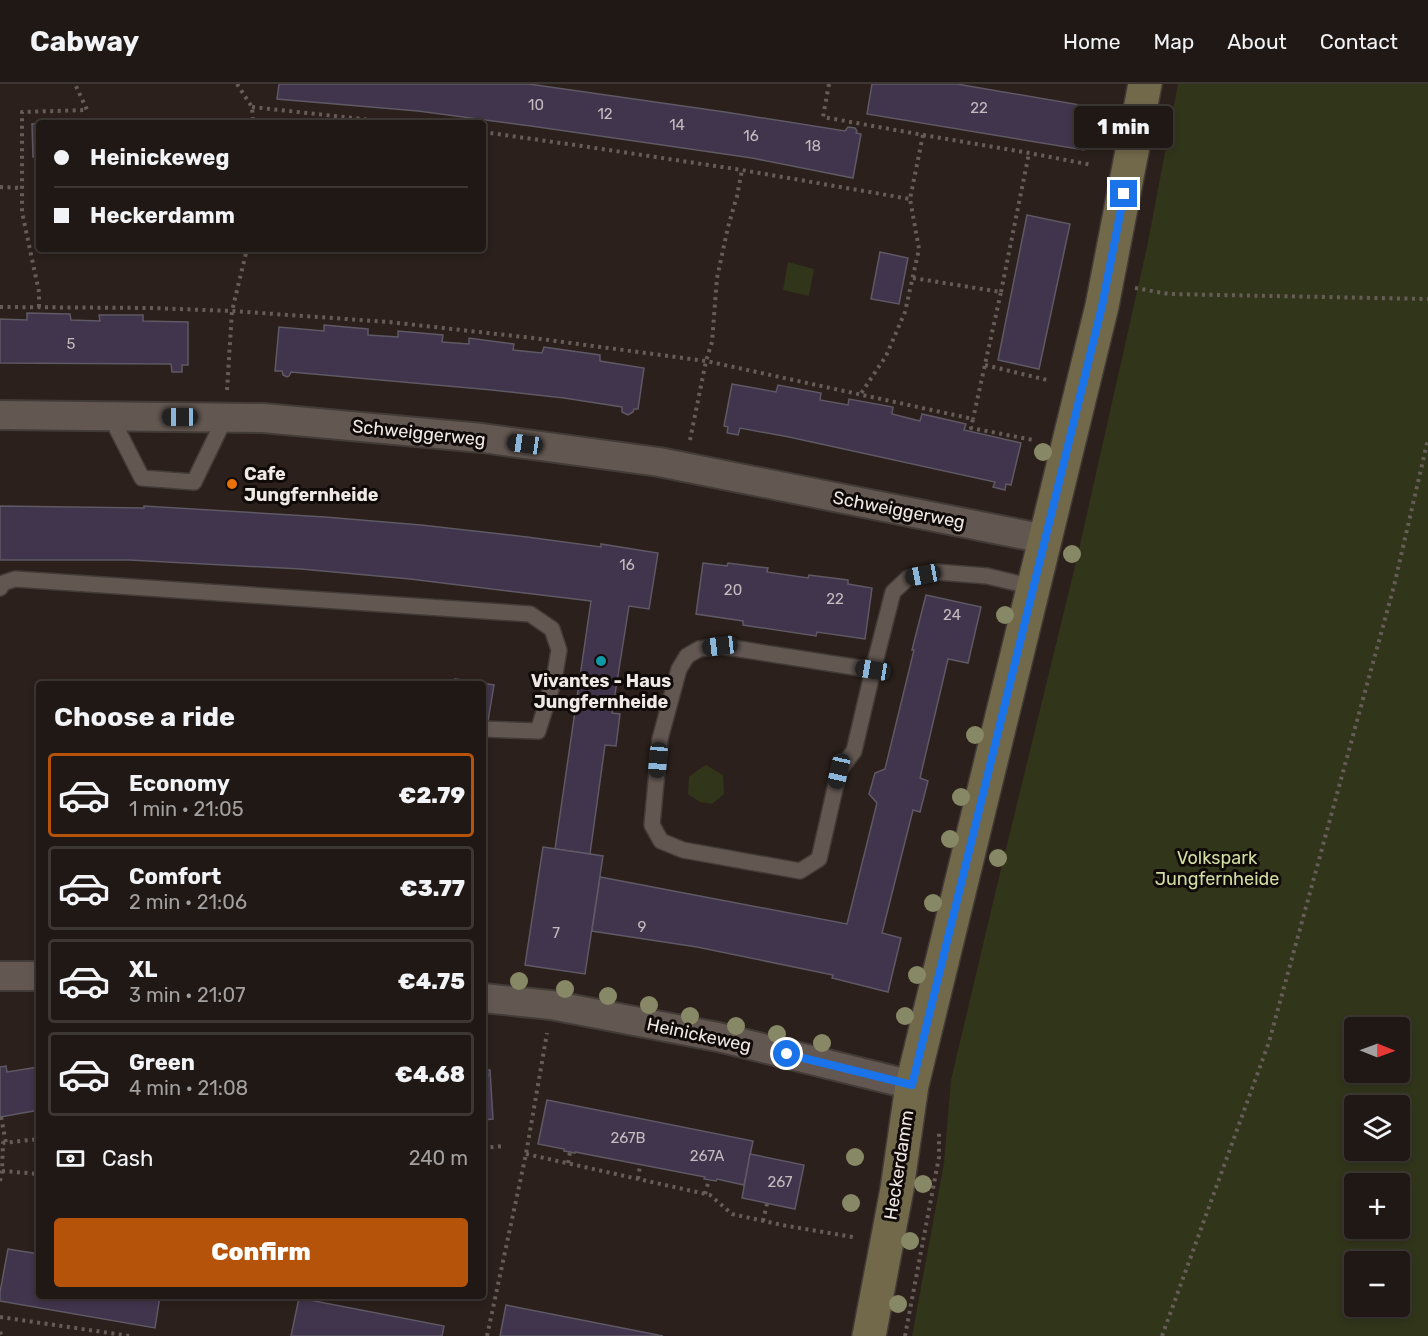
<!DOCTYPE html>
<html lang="en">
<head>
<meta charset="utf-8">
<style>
  :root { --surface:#201814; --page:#28211d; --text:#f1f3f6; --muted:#a2a0a0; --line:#3d3734; --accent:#b45309 }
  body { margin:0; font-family:Rubik,sans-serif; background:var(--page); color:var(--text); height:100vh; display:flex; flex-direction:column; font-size:22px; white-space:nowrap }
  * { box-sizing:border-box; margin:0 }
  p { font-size:20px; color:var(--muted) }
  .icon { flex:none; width:33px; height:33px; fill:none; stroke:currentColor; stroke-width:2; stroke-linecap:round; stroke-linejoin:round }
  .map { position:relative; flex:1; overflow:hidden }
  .details { position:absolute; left:36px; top:597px; width:450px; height:618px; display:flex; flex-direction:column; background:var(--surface); border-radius:6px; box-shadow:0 3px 9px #0003,0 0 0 2px var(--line) }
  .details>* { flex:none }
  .guide { position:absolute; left:36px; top:36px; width:450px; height:132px; border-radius:6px; box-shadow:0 3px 9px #0003,0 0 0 2px var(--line); display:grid; align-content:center; height:132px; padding:0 18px; background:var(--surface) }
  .needle { width:39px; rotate:91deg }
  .buttons { position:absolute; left:1344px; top:933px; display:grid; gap:12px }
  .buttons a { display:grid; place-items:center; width:66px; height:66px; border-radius:6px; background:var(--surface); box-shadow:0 3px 9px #0003,0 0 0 2px var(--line); font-size:30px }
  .end { position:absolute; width:27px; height:27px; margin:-14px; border:8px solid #1a73e8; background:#fff; box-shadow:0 0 0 3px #fff }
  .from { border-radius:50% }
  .bubble { position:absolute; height:42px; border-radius:6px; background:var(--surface); box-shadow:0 3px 9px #0003,0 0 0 2px var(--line); font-size:20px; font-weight:800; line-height:42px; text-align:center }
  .car { position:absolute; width:18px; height:36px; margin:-18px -9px; border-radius:8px; box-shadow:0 0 4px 2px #0007; background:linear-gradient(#222 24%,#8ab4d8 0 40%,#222 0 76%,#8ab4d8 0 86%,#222 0) }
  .guide b { display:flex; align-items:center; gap:21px; height:57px; font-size:22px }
  .guide b+b { border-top:2px solid var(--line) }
  .guide i { width:15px; height:15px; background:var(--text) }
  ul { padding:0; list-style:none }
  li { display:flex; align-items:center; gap:18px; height:84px; margin:0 12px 9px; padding:0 6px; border:3px solid var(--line); border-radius:6px }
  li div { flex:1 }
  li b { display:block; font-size:22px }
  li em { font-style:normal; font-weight:800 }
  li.selected { border-color:var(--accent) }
  li>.icon { width:54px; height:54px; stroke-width:1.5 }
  h2 { padding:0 18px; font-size:27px; line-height:72px }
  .pay { display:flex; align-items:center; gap:15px; height:66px; padding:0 18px; font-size:22px }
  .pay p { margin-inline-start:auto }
  .primary-button { display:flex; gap:12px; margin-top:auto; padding:12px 18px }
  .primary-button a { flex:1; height:69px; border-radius:6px; background:var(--accent); color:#fff; font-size:24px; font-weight:800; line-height:69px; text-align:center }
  header { display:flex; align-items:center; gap:36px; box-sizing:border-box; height:84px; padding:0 30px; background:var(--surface); border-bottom:2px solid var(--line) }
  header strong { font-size:28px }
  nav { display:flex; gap:33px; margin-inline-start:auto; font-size:21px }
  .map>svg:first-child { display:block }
  .green { fill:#31351a; fill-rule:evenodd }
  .building { fill:#41344d; stroke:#5e5964; stroke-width:1.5 }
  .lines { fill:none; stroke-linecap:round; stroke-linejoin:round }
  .lane-casing { stroke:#433b37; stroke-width:18 }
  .street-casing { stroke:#433b37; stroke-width:32 }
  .secondary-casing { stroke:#433b37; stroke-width:36 }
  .path { stroke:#675d58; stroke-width:4; stroke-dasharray:3 4.5; stroke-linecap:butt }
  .lane { stroke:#635751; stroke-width:15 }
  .street { stroke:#635751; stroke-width:28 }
  .secondary { stroke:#72684a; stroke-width:33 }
  .tree { fill:#878866 }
  .route { stroke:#1a73e8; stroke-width:8 }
  .food-dot { fill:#e8710a; stroke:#100b09; stroke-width:2 }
  .culture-dot { fill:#0f9aa8; stroke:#100b09; stroke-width:2 }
  .labels { text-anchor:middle; stroke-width:6; stroke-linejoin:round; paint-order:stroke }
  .number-label { font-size:15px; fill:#c4bbbe }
  .street-label { font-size:18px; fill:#efe8e4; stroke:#100b09 }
  .poi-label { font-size:18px; font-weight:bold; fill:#efe8e4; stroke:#100b09; text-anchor:start }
  .park-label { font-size:18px; fill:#d2dda3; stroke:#100b09 }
</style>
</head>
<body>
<header>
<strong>Cabway</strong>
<nav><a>Home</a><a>Map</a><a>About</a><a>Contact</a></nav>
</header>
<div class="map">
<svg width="1428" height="1252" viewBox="0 0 1428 1252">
  <rect width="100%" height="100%" fill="#2b201b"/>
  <g class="green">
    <path d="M1178,0H1428V1252H912L944,1079L951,996L995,810L1077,474L1147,163ZM1354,944H1400V988H1354ZM1354,1022H1400V1066H1354ZM1354,1100H1400V1144H1354ZM1354,1178H1400V1222H1354Z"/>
    <polygon points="788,178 814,185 809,212 783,206"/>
    <polygon points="706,681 723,691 724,710 712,720 700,718 688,710 689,693 698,686"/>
  </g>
  <g class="building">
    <polygon points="279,0 529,0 725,28 845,47 848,43 855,44 857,47 856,49 861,50 853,94 752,74 531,42 418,27 277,15"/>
    <polygon points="872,0 957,0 1092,23 1084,66 867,30"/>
    <polygon points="39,39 39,73 33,73 32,40"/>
    <polygon points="1027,131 1070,140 1039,285 998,276"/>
    <polygon points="880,168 908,174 899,220 871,215"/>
    <polygon points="27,229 70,230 71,236 100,237 99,231 143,231 143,237 188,238 188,281 182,281 182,288 172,288 171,280 0,279 0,235 27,236"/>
    <polygon points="324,241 368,245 368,251 398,253 398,247 443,251 442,258 469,260 469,254 514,260 513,266 542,269 544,263 600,271 600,277 644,284 638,325 634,325 633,328 628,331 622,328 622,323 564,314 492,306 291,288 289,292 287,293 283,291 282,287 275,287 279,243 324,247"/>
    <polygon points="732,300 776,308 778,301 821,309 820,316 848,321 849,315 893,323 892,330 920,337 922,330 966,340 964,346 1021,359 1011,401 1006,400 1005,406 993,403 995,398 789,353 740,344 738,351 727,349 728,343 724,342"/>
    <polygon points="0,422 144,424 144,422 325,433 421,441 527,453 601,463 601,460 658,469 649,525 629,522 612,629 620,630 616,662 605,661 590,770 555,765 591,517 410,495 301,485 129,476 0,476"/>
    <polygon points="703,479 727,482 728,479 759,483 768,484 767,488 808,494 809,491 848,496 848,500 872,504 865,555 817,548 816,552 743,541 743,537 696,530"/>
    <polygon points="926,511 981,523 968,579 948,575 920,694 928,697 920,728 913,726 882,849 901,854 888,908 832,894 833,891 697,863 592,847 600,793 847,840 877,719 869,710 875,689 885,685 914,566 912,566"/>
    <polygon points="455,595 494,601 488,637 483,636 483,600 455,600"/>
    <polygon points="543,763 603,772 585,890 525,881"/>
    <polygon points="6,982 7,988 39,983 39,1026 0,1033 0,983"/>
    <polygon points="487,986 490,986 493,1035 483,1036 483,993 488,992"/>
    <polygon points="547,1016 753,1057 744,1101 717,1095 716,1097 704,1095 705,1093 575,1068 575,1069 570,1068 564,1067 564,1065 538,1060"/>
    <polygon points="750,1070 804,1081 795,1125 742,1114"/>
    <polygon points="8,1165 39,1170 39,1212 160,1212 155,1244 0,1217 0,1208"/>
    <polygon points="299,1214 444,1242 442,1252 291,1252"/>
    <polygon points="506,1221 663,1252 500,1252"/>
  </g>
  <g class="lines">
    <g class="lane-casing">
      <g id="lane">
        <polyline points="114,332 117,345 142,394 194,398 225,334"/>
        <polyline points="0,504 3,499 15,495 530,530 552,545 559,566 554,596 538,647 483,645"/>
        <polyline points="873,586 854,667 839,687 819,775 800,787 683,766 661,757 652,741 660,655 679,585 687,572 699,565 720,562 873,586 893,508 908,494 937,488 987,492 1033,503"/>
      </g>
    </g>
    <g class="street-casing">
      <g id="street">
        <polyline points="0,331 263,334 482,354 659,378 1045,455"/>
        <polyline points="0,892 39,892"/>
        <polyline points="483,914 551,921 718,953 912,1001"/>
      </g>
    </g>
    <g class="secondary-casing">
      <polyline id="secondary" points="869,1252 897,1105 912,1001 1102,222 1145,0"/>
    </g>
    <g class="path">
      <polyline points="237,0 252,23 253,39"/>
      <polyline points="829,0 823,33 923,51 910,115 919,165 905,228 886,272 860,311"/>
      <polyline points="252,23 399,39"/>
      <polyline points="483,48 582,62 742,86 910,115"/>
      <polyline points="923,51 1029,69 1092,81"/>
      <polyline points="0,103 22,104"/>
      <polyline points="913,194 1001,208 973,335"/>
      <polyline points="1135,204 1169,210 1428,215"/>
      <polyline points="1001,208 1029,69"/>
      <polyline points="0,223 151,224 232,227 389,238 533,254 706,277 973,335 971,344 1033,356"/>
      <polyline points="39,223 39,208 22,128 22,28 87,26 75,0"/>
      <polyline points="985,281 1047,296"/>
      <polyline points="227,306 232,227 247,165"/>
      <polyline points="690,356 706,277 712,258 717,194 728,143 737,112 742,86"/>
      <polyline points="1,1033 6,1059"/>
      <polyline points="483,1064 503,1062"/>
      <polyline points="526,1070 710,1111 732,1130 782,1141 853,1153"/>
      <polyline points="568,1079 570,1068"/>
      <polyline points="2,1087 39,1090"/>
      <polyline points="638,1095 640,1081"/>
      <polyline points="0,1097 2,1087 3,1059 39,1055"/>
      <polyline points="705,1110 709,1096"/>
      <polyline points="763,1137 767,1120"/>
      <polyline points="0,1233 130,1252"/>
      <polyline points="0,1248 2,1252"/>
      <polyline points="487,1252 526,1070 547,949"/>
      <polyline points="905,1252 939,1073 939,1046"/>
      <polyline points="1162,1252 1269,958 1394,502 1428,355"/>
    </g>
    <use href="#lane" class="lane"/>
    <use href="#street" class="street"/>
    <use href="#secondary" class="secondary"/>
  </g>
  <g class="tree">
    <circle cx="1043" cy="368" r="9"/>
    <circle cx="1072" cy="470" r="9"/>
    <circle cx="1005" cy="531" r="9"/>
    <circle cx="975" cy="651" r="9"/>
    <circle cx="961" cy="713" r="9"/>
    <circle cx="950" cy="755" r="9"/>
    <circle cx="998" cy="774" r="9"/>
    <circle cx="933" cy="819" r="9"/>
    <circle cx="917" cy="891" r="9"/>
    <circle cx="519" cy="897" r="9"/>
    <circle cx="565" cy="905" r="9"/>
    <circle cx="608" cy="912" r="9"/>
    <circle cx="649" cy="921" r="9"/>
    <circle cx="690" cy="932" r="9"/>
    <circle cx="905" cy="932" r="9"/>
    <circle cx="736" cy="942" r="9"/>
    <circle cx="777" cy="950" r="9"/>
    <circle cx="822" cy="959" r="9"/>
    <circle cx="855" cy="1073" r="9"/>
    <circle cx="923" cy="1100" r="9"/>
    <circle cx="851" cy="1119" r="9"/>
    <circle cx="910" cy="1157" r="9"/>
    <circle cx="898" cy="1220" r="9"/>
  </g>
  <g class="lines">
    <polyline class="route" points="787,970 912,1001 1102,222 1124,110"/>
  </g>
  <circle class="food-dot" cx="232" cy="400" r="6"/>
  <circle class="culture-dot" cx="601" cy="577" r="6"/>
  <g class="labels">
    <g class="number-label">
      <text x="536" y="26">10</text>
      <text x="979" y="29">22</text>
      <text x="605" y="35">12</text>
      <text x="677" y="46">14</text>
      <text x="751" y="57">16</text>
      <text x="813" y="67">18</text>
      <text x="71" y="265">5</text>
      <text x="627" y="486">16</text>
      <text x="733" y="511">20</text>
      <text x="835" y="520">22</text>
      <text x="952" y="536">24</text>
      <text x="642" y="848">9</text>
      <text x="556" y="854">7</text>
      <text x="628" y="1059">267B</text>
      <text x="707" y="1077">267A</text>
      <text x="780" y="1103">267</text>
    </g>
    <g class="street-label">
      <text transform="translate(419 349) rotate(6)" y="6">Schweiggerweg</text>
      <text transform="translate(899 426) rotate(11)" y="6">Schweiggerweg</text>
      <text transform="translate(699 951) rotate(12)" y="6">Heinickeweg</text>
      <text transform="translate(899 1081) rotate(-81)" y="6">Heckerdamm</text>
    </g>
    <g class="poi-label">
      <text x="244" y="396">Cafe<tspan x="244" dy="21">Jungfernheide</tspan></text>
      <text x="601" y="603" text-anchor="middle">Vivantes - Haus<tspan x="601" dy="21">Jungfernheide</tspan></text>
    </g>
    <g class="park-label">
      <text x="1217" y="780">Volkspark<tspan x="1217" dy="21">Jungfernheide</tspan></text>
    </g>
  </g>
</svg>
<div class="buttons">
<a><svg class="needle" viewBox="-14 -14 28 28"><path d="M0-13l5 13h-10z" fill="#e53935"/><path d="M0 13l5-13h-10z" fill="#a2a0a0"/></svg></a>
<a><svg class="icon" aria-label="layers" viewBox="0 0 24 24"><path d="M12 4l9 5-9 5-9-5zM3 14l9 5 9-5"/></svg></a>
<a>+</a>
<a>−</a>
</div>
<i class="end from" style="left:787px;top:970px"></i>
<i class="end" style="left:1124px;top:110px"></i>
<div class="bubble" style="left:1074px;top:22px;width:99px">1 min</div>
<i class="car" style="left:180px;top:333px;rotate:270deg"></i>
<i class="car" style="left:525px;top:360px;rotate:278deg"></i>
<i class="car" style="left:923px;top:491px;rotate:259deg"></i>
<i class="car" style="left:720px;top:562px;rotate:263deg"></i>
<i class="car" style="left:873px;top:586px;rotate:279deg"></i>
<i class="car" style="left:658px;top:676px;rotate:185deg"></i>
<i class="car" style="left:839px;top:687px;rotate:193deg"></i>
<div class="guide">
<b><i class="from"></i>Heinickeweg</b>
<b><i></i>Heckerdamm</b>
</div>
<section class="details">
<h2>Choose a ride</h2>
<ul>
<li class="selected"><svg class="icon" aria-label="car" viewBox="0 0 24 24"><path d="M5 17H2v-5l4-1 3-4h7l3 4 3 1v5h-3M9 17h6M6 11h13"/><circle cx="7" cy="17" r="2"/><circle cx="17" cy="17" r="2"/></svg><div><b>Economy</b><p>1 min · 21:05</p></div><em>€2.79</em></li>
<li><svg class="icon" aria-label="car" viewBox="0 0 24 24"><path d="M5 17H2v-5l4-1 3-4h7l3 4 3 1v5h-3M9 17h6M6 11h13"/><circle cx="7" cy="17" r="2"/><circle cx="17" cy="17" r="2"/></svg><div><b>Comfort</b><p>2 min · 21:06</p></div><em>€3.77</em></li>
<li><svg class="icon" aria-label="car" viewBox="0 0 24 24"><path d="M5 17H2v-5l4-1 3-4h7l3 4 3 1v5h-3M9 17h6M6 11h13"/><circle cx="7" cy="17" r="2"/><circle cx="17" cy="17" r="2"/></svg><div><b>XL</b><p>3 min · 21:07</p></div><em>€4.75</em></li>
<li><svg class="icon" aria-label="car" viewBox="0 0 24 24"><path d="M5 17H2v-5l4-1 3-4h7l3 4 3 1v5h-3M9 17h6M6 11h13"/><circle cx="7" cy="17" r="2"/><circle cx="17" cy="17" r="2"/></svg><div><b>Green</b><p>4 min · 21:08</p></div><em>€4.68</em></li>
</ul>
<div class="pay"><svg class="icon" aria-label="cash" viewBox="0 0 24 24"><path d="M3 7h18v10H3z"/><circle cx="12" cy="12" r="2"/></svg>Cash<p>240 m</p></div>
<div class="primary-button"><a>Confirm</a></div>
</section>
</div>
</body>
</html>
